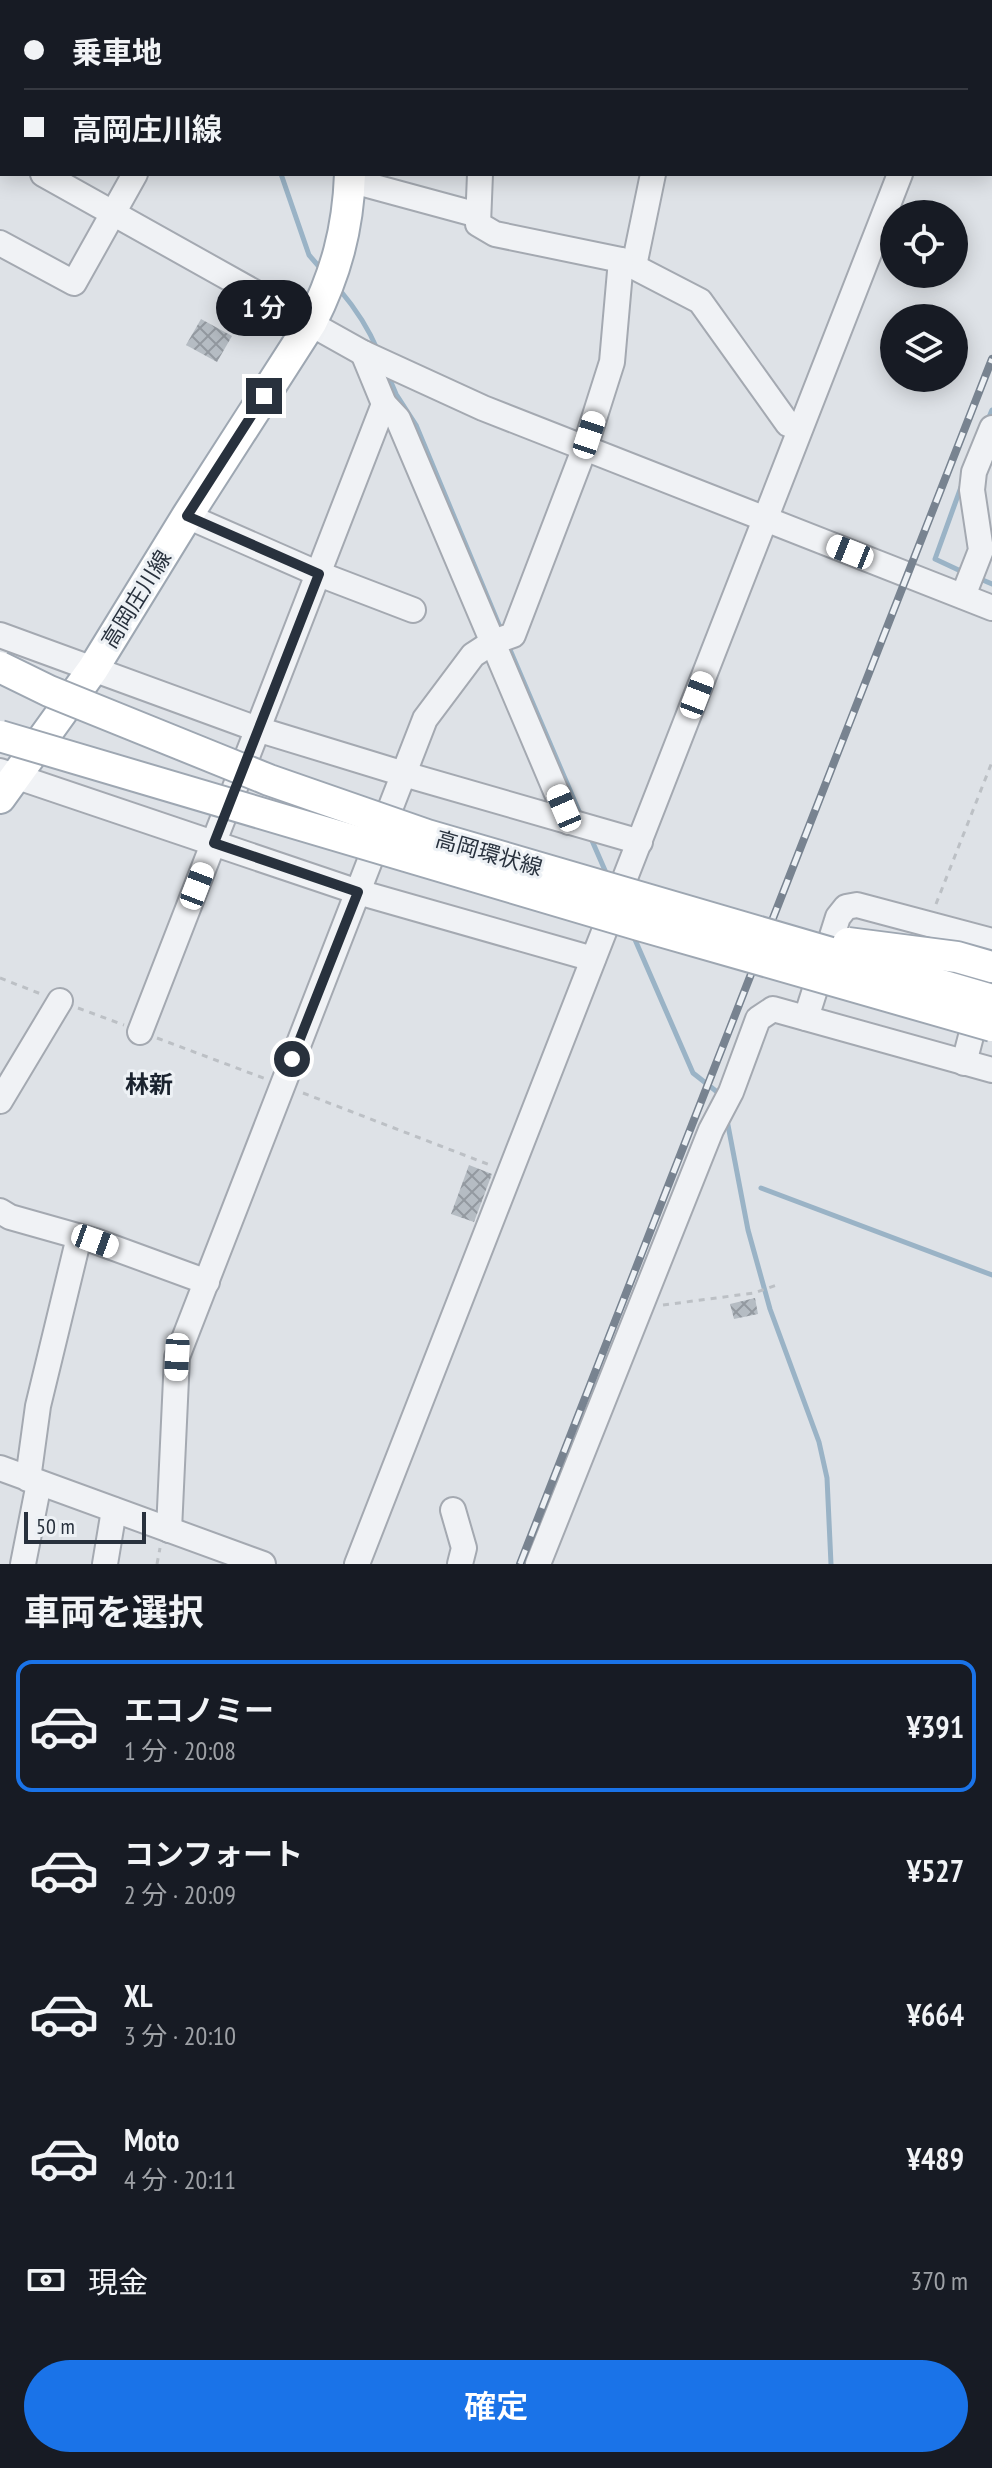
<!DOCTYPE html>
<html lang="ja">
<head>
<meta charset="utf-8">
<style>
  :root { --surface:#171b24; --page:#242831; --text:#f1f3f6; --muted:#9ea1a6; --line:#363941; --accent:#1a73e8 }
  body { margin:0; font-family:"PT Sans Narrow","Noto Sans JP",sans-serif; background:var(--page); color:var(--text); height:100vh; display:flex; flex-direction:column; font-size:30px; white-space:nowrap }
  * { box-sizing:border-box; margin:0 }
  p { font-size:26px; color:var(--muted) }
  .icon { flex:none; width:44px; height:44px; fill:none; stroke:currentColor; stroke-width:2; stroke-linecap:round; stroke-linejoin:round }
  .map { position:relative; height:1564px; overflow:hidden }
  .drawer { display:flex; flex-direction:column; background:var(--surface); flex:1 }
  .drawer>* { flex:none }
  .banner { position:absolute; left:0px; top:0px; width:992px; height:176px; box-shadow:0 4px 20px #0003; display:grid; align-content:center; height:176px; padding:0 24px; background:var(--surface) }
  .fabs { position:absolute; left:880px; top:200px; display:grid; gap:16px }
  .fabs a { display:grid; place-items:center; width:88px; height:88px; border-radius:50%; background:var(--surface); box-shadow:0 4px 20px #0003; font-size:40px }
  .scale { position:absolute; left:24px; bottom:20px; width:122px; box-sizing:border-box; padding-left:8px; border:4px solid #28313d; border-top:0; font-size:22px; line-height:28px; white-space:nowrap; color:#28313d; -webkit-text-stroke:6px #edf1f5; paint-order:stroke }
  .end { position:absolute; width:36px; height:36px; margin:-18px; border:10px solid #28313d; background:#fff; box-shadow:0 0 0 4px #fff }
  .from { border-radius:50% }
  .bubble { position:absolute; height:56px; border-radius:28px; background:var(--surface); box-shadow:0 4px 20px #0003; font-size:26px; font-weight:600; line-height:56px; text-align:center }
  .car { position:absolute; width:24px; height:48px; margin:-24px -12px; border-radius:10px; box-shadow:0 0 6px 2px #0007; background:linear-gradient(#fff 24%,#345 0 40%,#fff 0 76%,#345 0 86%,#fff 0) }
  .banner b { display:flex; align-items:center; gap:28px; height:76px; font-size:30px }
  .banner b+b { border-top:2px solid var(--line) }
  .banner i { width:20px; height:20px; background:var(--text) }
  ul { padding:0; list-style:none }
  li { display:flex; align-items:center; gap:24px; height:132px; margin:0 16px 12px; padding:0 8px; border:4px solid transparent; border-radius:16px }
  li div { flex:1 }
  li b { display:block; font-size:30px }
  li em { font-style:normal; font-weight:600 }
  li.on { border-color:var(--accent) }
  li>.icon { width:72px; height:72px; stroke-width:1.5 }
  h2 { padding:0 24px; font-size:36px; line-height:96px }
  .pay { display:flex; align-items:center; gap:20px; height:88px; padding:0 24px; font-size:30px }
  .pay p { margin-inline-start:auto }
  .action { display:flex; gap:16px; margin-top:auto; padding:16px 24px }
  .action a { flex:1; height:92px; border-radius:48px; background:var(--accent); color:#fff; font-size:32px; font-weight:600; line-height:92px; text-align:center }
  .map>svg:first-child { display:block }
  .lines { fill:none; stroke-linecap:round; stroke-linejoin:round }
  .stream { stroke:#9ab3c6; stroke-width:5 }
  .building { fill:url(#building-cross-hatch) }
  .minor-casing { stroke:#a4a9b1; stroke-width:28 }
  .major-casing { stroke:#9ea7b2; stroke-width:34 }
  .path { stroke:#bcc0c5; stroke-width:3; stroke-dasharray:6 6; stroke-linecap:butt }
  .minor { stroke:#f0f2f5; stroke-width:24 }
  .major { stroke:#fff; stroke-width:30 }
  .rail-casing { stroke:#788390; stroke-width:8 }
  .rail { stroke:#edf1f5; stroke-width:5; stroke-dasharray:15; stroke-linecap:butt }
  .major-bridge-casing { stroke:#9ea7b2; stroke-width:34; stroke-linecap:butt }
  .major-bridge { stroke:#fff; stroke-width:30 }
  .route { stroke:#28313d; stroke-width:10 }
  .labels { text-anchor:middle; stroke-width:6; stroke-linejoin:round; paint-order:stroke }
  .street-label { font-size:22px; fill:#28313d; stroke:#edf1f5 }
  .neighbourhood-label { font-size:24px; font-weight:bold; fill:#1a222e; stroke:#edf1f5 }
</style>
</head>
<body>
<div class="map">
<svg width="992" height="1564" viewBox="0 0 992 1564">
  <defs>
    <pattern id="building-cross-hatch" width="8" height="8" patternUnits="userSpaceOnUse" patternTransform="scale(2)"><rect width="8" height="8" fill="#b5bcc3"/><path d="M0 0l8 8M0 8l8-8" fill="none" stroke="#9399a0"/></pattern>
  </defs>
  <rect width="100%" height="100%" fill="#dee2e7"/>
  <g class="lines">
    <g class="stream">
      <polyline points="217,0 218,2"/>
      <polyline points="281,174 309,255 322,270"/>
      <path d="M339,289C356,309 368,327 378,351"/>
      <polyline points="388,375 396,394 416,425 502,632"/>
      <polyline points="987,422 992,410"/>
      <polyline points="961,487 935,559 965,573"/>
      <polyline points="978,578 992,584"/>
      <polyline points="508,645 581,816"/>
      <polyline points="590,836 607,875"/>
      <polyline points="633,935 693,1073 721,1095"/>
      <polyline points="727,1120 748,1230 770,1309 819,1442 827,1478 831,1564"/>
      <polyline points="761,1188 992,1275"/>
    </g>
  </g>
  <g class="building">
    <polygon points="201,319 232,336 217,362 186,345"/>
    <polygon points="469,1165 492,1174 474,1222 451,1214"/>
    <polygon points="755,1298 758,1314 734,1319 730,1304"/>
  </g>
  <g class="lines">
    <g class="minor-casing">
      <g id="minor">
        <polyline points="132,0 136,2"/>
        <polyline points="246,0 246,2"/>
        <polyline points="773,0 781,2"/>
        <polyline points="32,2 34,0"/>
        <polyline points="487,2 487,0"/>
        <polyline points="679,2 679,0"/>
        <polyline points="969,2 969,0"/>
        <polyline points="0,57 2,54"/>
        <polyline points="0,150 2,151"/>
        <polyline points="43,174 363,353 483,408 992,608"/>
        <polyline points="480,174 478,224 495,234 621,260 700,301 788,424 799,428"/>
        <polyline points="349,180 478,215"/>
        <polyline points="0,243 74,283 135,174"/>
        <polyline points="634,266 653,174"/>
        <polyline points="384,404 398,419 569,822"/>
        <polyline points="187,516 319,574 413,610"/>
        <polyline points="963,596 981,550 972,490 974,472 992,428"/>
        <polyline points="0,635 257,729 404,774 640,842"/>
        <polyline points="0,771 358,892 593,959"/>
        <polyline points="806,1018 838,917 846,907 857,905 992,941"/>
        <polyline points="140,1032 384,404 363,353"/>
        <polyline points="964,1063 992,955"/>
        <polyline points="0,1101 60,1001"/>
        <polyline points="0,1211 10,1217 95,1241 207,1282"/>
        <polyline points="0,1468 263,1564"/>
        <polyline points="28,1479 38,1406 79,1237"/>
        <polyline points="453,1510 464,1548 460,1564"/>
        <polyline points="169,1530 177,1357 425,719 473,655 493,642 513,635 585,447 612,362 621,260"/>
        <polyline points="23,1564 39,1483"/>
        <polyline points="105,1564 114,1510"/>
        <polyline points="357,1564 900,174"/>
        <polyline points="538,1564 711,1130 731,1092 758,1019 773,1009 992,1070"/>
      </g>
    </g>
    <g class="major-casing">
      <g id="major">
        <polyline points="365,2 366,0"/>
        <path d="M0,798L93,669L187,516L311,323C336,274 348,229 350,174"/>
      </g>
    </g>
    <g class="path">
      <polyline points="936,904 992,762"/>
      <polyline points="0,978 41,994"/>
      <polyline points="78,1008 124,1025"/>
      <polyline points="157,1038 266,1079"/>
      <polyline points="303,1093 490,1165"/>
      <polyline points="663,1305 754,1293 777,1285"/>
      <polyline points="157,1564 160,1548"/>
    </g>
    <use href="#minor" class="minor"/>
    <use href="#major" class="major"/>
    <g class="rail-casing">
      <polyline id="rail" points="520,1564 992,359"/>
    </g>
    <use href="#rail" class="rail"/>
    <g class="major-bridge-casing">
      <g id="major-bridge">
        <polyline points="0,667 49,691 269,780 427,835 992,1000"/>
        <polyline points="0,736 639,925 992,1026"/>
        <polyline points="848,943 957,957 992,967"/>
      </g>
    </g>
    <use href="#major-bridge" class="major-bridge"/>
  </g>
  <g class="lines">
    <polyline class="route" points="264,396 187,516 319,574 214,843 358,892 292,1059"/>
  </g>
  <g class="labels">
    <g class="street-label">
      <text transform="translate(136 599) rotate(-58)" y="8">高岡庄川線</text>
      <text transform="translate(489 853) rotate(16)" y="8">高岡環状線</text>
    </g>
    <g class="neighbourhood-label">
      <text x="149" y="1093">林新</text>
    </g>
  </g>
</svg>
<div class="fabs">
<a><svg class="icon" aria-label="locate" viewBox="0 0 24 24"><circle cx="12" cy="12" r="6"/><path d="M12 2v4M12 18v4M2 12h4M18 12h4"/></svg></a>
<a><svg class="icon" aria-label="layers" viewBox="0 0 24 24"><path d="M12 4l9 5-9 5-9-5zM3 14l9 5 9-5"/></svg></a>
</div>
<div class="scale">50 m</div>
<i class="end from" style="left:292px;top:1059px"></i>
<i class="end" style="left:264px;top:396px"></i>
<div class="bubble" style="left:216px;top:280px;width:96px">1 分</div>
<i class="car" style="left:589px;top:435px;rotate:18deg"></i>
<i class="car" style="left:850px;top:552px;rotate:292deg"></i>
<i class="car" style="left:697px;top:695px;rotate:21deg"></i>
<i class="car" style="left:564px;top:808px;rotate:337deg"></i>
<i class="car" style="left:197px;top:886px;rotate:21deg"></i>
<i class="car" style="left:95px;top:1241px;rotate:110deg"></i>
<i class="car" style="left:177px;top:1357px;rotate:183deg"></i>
<div class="banner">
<b><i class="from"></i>乗車地</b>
<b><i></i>高岡庄川線</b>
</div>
</div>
<section class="drawer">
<h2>車両を選択</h2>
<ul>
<li class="on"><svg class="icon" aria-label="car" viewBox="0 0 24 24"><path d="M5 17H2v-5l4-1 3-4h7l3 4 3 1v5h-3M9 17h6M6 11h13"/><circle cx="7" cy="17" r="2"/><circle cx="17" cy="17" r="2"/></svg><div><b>エコノミー</b><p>1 分 · 20:08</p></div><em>¥391</em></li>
<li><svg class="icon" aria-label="car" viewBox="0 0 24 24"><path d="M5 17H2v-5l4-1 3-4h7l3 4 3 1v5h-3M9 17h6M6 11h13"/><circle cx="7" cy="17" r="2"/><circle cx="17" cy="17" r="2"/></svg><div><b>コンフォート</b><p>2 分 · 20:09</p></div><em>¥527</em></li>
<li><svg class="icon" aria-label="car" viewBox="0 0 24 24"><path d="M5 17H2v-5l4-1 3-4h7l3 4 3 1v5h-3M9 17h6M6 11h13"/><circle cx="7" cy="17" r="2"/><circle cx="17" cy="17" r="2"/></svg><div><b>XL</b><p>3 分 · 20:10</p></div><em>¥664</em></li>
<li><svg class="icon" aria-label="car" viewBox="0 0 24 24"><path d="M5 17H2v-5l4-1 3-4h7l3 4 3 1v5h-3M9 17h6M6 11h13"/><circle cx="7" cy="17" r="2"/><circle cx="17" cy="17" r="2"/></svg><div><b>Moto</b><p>4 分 · 20:11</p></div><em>¥489</em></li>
</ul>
<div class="pay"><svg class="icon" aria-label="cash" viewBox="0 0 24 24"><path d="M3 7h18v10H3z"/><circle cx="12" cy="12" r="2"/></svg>現金<p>370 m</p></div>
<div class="action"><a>確定</a></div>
</section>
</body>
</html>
